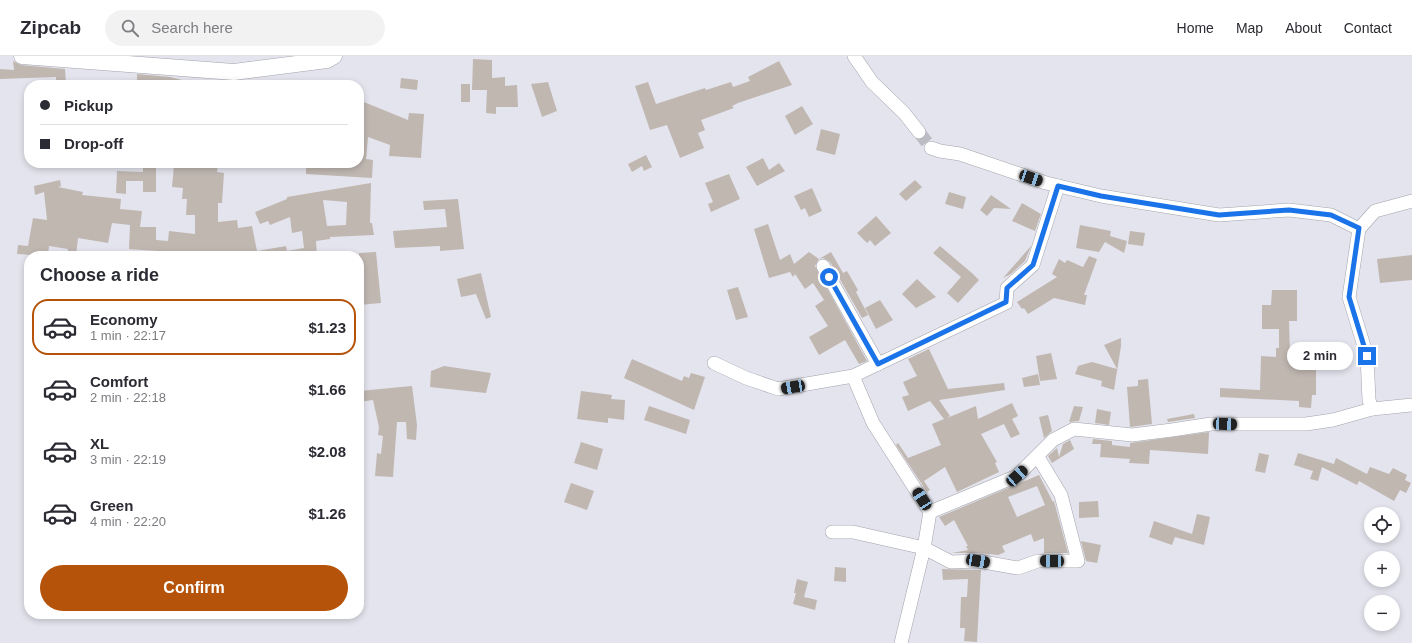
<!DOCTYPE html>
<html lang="en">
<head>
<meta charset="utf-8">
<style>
  :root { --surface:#fff; --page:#f2f2f3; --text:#2b2b33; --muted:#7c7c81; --line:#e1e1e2; --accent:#b45309 }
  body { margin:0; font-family:Helvetica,sans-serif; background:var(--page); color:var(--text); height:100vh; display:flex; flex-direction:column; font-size:15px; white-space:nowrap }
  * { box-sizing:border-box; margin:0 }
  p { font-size:13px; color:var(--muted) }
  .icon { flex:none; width:22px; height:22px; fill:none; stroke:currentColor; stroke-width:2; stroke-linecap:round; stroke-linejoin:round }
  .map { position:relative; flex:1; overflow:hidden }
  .details { position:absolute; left:24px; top:195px; width:340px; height:368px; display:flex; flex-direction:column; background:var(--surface); border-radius:16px; box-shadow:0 2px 6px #0003 }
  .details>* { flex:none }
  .hud { position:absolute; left:24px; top:24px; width:340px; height:88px; border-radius:16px; box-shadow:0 2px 6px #0003; display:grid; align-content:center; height:88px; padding:0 16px; background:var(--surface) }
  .controls { position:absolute; left:1364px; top:451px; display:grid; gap:8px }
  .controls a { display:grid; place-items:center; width:36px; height:36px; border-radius:50%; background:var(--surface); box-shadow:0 2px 6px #0003; font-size:20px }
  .end { position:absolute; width:18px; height:18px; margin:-9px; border:5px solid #1a73e8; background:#fff; box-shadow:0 0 0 2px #fff }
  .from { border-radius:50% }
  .bubble { position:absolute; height:28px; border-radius:14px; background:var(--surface); box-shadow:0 2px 6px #0003; font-size:13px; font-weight:800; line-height:28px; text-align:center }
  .car { position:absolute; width:12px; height:24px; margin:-12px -6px; border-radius:5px; box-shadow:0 0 3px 1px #0007; background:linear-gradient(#222 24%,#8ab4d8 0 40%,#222 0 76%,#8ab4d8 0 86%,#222 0) }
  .hud b { display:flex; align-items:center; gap:14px; height:38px; font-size:15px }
  .hud b+b { border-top:1px solid var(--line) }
  .hud i { width:10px; height:10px; background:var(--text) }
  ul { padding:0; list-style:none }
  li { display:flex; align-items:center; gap:12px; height:56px; margin:0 8px 6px; padding:0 8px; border:2px solid transparent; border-radius:16px }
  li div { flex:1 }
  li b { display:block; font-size:15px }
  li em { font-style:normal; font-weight:800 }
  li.active { border-color:var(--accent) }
  li>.icon { width:36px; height:36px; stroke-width:1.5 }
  h2 { padding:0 16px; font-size:18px; line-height:48px }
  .button { display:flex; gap:8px; margin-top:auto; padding:8px 16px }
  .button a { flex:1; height:46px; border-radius:24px; background:var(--accent); color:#fff; font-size:16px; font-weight:800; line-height:46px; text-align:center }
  header { display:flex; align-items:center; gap:24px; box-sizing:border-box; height:56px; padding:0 20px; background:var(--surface); border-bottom:1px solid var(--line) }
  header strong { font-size:19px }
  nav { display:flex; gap:22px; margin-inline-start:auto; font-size:14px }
  .search { width:280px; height:36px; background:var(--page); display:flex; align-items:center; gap:10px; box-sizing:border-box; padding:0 14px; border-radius:22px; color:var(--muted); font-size:15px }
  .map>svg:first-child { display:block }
  .building { fill:#c0b7b1; fill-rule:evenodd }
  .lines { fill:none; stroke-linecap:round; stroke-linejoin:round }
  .minor-tunnel { stroke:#bcbcc4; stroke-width:13; stroke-dasharray:13 6; stroke-linecap:butt }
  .minor-casing { stroke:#a2a3ac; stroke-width:14 }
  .tertiary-casing { stroke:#a2a3ac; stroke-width:17 }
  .minor { stroke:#fff; stroke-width:13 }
  .tertiary { stroke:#fff; stroke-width:16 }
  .route { stroke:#1a73e8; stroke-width:5 }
</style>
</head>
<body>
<header>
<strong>Zipcab</strong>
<div class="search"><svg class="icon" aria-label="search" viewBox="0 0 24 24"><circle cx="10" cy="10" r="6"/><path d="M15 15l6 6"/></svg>Search here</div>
<nav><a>Home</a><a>Map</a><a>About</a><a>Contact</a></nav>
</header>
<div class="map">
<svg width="1412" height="587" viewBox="0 0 1412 587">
  <rect width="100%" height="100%" fill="#e4e4ee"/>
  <g class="building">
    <polygon points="473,3 492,4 492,22 505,21 505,30 517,29 518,51 496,51 496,58 486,57 487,34 472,34"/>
    <polygon points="13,5 21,9 65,13 66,29 56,29 56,21 0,23 0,13 14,14"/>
    <polygon points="779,5 792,29 738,47 732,50 734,52 701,64 705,74 698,77 704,92 680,102 667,69 650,74 635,30 648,26 656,48 705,32 706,34 731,26 733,31 750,25 748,21"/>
    <polygon points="137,18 170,21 190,26 190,29 137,29"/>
    <polygon points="401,22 418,24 417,34 400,32"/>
    <polygon points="548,26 557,55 542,61 531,28"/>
    <rect x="461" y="28" width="9" height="18"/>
    <polygon points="359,44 408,64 409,57 424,58 421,102 389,100 390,89 368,81 366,103 373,104 372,122 306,118 306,107 359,107"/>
    <polygon points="802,50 813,68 795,79 785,60"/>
    <polygon points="821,73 840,78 835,99 816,94"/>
    <polygon points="646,99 652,111 644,115 642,110 632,116 628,108"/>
    <polygon points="763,102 769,114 779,107 785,115 757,130 746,111"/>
    <polygon points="143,107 156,108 156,136 143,136 143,125 126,125 126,138 116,137 117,115 143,116"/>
    <path d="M186,107H218L217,116L224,117L222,147H218V166L237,164L238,172L252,170L257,195L286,190L287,195L304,192L302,175L292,177L290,161L270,169L268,165L260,168L255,156L287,143V141L371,127L370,167H372L374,179L330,181V183L316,185L317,200H157L158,195L129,193L130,169L112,167L108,187L78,182L76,200H67L68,193L49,190L48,200L17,198L18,189L28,190L33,162L47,164L44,136L35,139L34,130L60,124L61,130L58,131L83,136L82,139L121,143L120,153L142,155L140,171H156V184L168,185L169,175L195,178V159H186L187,143H182L183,132L172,131L174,109L186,111ZM323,144L347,146L346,169L327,170Z"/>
    <polygon points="729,118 740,143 711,156 708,148 713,146 705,127"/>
    <polygon points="915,124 922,131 906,145 899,138"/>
    <polygon points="812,132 822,155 809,161 805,152 801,154 794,140"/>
    <polygon points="949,136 966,141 963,153 945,148"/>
    <polygon points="991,139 1011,153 994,152 987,160 980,154"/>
    <polygon points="458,143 464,193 440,195 440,190 395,192 393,175 447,171 445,153 424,154 423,145"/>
    <polygon points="1022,147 1041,158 1035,175 1012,165"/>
    <polygon points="876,160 891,177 875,190 870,184 867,187 857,177"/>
    <polygon points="768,168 780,204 790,198 794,208 809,196 819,203 831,196 843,217 847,215 858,234 856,236 868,259 862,262 830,206 823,202 819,203 815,210 867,305 859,308 845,284 819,299 809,281 828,270 815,250 824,244 813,227 805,233 795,218 793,221 790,216 769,222 754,173"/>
    <polygon points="1080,169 1111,175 1110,180 1127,185 1124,197 1105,186 1099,196 1076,192"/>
    <polygon points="1130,175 1145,177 1143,190 1128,188"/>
    <polygon points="940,190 973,218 979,224 958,247 947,237 961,221 933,197"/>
    <polygon points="1031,190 1025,205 1011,218 1003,222"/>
    <polygon points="376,196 381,247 359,249 359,197"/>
    <polygon points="1412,199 1412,224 1380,227 1377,203"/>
    <polygon points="1089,200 1097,203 1084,239 1087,239 1085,249 1054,242 1028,258 1024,252 1022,253 1017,246 1057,221 1052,218 1059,203 1065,207 1067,204 1083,211"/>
    <polygon points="481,217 491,261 486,263 476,238 461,241 457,223"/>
    <polygon points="917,223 936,241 916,252 902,238"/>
    <polygon points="738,231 748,261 736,264 727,234"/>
    <polygon points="1272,234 1297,234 1297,265 1289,265 1290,298 1316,297 1316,339 1312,339 1311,352 1299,351 1299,345 1220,341 1220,332 1260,334 1261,300 1276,301 1276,292 1279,292 1279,273 1262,273 1262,249 1271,249"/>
    <polygon points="880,244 893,264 876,273 865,252"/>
    <polygon points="1121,282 1121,290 1114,334 1101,330 1102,325 1075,318 1078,310 1092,306 1117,313 1104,289"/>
    <polygon points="929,293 948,333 1004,327 1005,334 939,344 950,360 947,362 976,350 978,363 1012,347 1018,360 1012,363 1020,378 1011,382 1004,368 981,378 997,406 995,407 999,416 957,436 945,411 924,425 930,434 927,436 896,389 898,387 908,402 941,389 932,368 944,363 930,345 908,355 902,341 909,339 903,326 917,320 908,303"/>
    <polygon points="1051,297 1057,323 1040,325 1036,300"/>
    <polygon points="632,303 682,325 684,320 689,322 691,317 705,321 694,354 624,322"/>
    <polygon points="444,310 491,317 486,337 430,331 431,315"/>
    <polygon points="1038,318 1040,329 1024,331 1022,322"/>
    <polygon points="1148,323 1152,368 1130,371 1127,331 1138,330 1138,324"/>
    <polygon points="412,330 417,369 416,384 407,383 406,366 397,366 393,421 375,420 377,397 381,398 383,380 378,379 379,371 373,344 359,346 359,335"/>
    <polygon points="581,335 612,339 611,343 625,344 624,364 608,362 608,367 577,363"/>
    <polygon points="649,350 690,364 686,378 644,364"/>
    <polygon points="1074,350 1083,351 1079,365 1069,366"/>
    <polygon points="1097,353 1111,356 1109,369 1095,367"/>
    <polygon points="1194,358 1195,362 1168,366 1167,363"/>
    <polygon points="1048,359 1052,375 1044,382 1039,361"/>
    <polygon points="1209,376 1208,398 1150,394 1149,408 1129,407 1130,403 1100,401 1101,388 1092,388 1093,383 1112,385 1112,389 1130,391 1130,387"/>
    <polygon points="1070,384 1074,393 1052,407 1048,400 1057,392 1059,401 1063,388"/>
    <polygon points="581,386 603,393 597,414 574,407"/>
    <polygon points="1259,397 1269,399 1265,417 1255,415"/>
    <polygon points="1298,397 1334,408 1336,402 1367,418 1370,411 1389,418 1393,412 1407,419 1405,424 1411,427 1406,437 1400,434 1394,445 1359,425 1357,429 1322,411 1318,425 1310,423 1313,415 1294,409"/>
    <path d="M1039,419L1053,446L1054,445L1068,497H1044V482L1034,486L1031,478L1002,490L1005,496L998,499L978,497H952L968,494L966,490H968L954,464L945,470L939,461ZM1037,430L1045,449L1017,461L1008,441Z"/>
    <polygon points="571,427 594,435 587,454 564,446"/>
    <polygon points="1098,445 1099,461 1079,462 1079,446"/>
    <polygon points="1197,458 1210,461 1204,489 1175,481 1172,489 1149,481 1154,465 1192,478"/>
    <polygon points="1081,485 1101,489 1097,507 1086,505"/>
    <polygon points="835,511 846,512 846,526 834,525"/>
    <polygon points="942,513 981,514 977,586 964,585 965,572 960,572 961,541 967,541 968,523 943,524"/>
    <polygon points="797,523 808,526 804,541 817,544 815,554 793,548 796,537 794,537"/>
  </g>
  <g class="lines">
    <polyline class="minor-tunnel" points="919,76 931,92"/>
    <g class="minor-casing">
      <g id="minor">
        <polyline points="854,0 872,26 904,57 919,76"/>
        <polyline points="931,92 940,95 960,98 1046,127 1101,140 1219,159 1289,154 1331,159 1359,173 1375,155 1412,145"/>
        <polyline points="1359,173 1349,241 1367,300 1369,344 1372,353"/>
        <polyline points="823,210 878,308"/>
        <polyline points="714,307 746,322 778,333 853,320 1006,247 1007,232 1033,209 1058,130"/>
        <polyline points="853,320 873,367 930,456"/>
        <polyline points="832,476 853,476 924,492 951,506 978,505 1018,512 1038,505 1078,505 1061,439 1038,401"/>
        <polyline points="901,587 924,492 930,456 1017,420 1053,384 1074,373 1132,379 1172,374 1211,368 1306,368 1333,364 1372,353 1412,349"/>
      </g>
    </g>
    <g class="tertiary-casing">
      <polyline id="tertiary" points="22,0 234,16 327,4 334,0"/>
    </g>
    <use href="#minor" class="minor"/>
    <use href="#tertiary" class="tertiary"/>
  </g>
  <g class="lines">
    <polyline class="route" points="829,221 878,308 1006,246 1007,232 1033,209 1058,130 1101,140 1219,159 1289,154 1331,159 1359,172 1349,241 1367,300"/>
  </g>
</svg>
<div class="controls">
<a><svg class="icon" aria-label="locate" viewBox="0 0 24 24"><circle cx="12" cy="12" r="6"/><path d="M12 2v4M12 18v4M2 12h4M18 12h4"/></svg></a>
<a>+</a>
<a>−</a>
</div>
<i class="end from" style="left:829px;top:221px"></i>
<i class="end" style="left:1367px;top:300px"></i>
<div class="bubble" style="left:1287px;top:286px;width:66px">2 min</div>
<i class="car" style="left:1031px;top:122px;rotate:109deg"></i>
<i class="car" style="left:793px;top:331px;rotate:260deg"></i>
<i class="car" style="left:1225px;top:368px;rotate:92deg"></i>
<i class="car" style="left:1017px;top:420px;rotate:48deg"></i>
<i class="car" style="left:922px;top:443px;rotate:327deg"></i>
<i class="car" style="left:978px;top:505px;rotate:100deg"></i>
<i class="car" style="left:1052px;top:505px;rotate:271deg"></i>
<div class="hud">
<b><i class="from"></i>Pickup</b>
<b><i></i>Drop-off</b>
</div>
<section class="details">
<h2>Choose a ride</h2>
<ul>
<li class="active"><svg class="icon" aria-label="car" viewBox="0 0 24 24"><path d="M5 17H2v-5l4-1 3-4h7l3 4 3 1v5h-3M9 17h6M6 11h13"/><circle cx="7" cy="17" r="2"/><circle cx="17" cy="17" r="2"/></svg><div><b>Economy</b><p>1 min · 22:17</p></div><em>$1.23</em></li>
<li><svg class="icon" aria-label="car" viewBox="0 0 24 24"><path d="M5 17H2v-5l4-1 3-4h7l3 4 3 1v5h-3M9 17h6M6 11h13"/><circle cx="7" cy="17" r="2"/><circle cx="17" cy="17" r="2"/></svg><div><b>Comfort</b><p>2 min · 22:18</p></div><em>$1.66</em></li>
<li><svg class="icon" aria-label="car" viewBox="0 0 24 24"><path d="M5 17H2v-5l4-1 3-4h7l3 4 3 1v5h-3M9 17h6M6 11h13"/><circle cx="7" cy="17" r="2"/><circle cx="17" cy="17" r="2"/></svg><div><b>XL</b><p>3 min · 22:19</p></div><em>$2.08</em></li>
<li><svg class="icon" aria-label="car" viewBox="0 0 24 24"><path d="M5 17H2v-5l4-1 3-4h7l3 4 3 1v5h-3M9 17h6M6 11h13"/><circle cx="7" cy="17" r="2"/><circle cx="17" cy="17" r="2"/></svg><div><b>Green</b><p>4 min · 22:20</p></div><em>$1.26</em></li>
</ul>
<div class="button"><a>Confirm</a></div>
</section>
</div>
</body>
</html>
